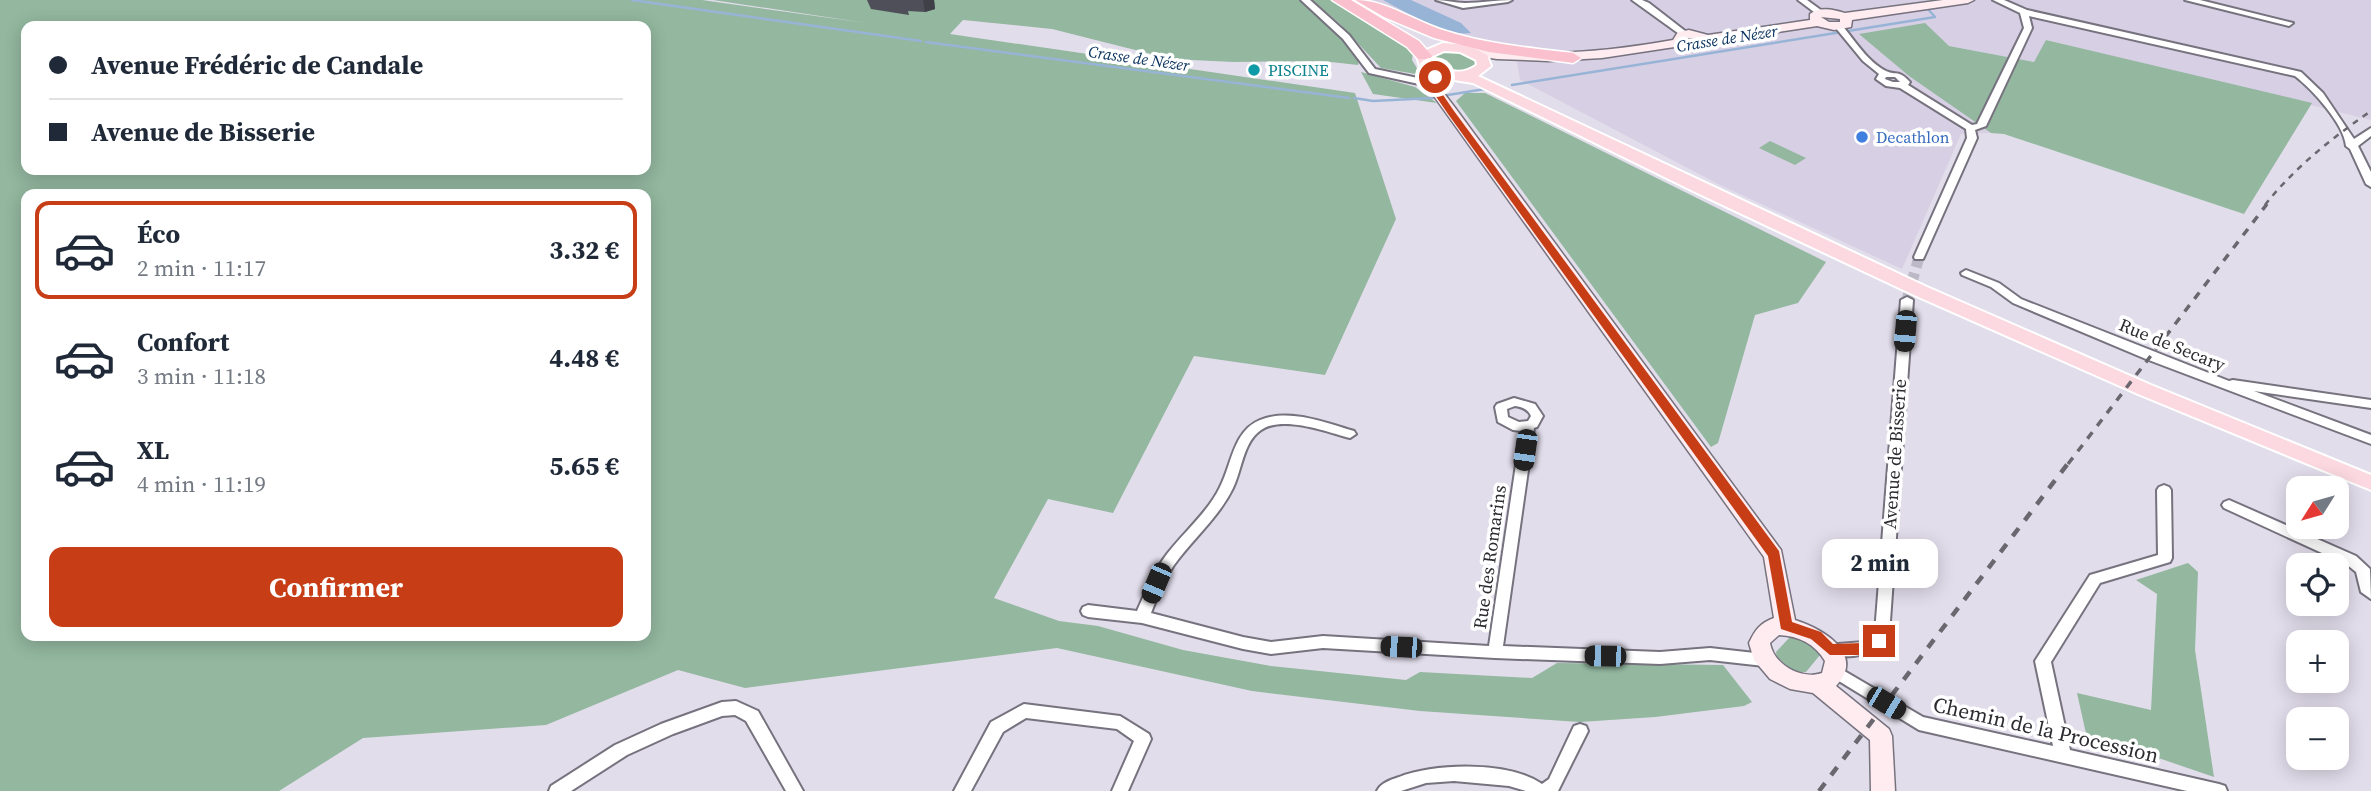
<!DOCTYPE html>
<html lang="fr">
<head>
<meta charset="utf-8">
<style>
  :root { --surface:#fff; --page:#f6f6f7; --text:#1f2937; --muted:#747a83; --line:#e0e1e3; --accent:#c63d16 }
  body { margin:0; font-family:"Source Serif 4",serif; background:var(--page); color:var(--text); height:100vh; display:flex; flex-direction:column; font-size:26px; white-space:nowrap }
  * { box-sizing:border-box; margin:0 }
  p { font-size:23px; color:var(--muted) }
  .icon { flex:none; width:38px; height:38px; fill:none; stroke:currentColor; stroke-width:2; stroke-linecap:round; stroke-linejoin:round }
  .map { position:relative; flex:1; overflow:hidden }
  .sheet { position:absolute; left:21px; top:189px; width:630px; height:452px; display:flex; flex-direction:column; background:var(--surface); border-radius:14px; box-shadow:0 4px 18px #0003 }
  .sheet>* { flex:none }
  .top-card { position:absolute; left:21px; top:21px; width:630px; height:154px; border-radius:14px; box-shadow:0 4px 18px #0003; display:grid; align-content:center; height:154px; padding:0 28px; background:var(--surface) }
  .needle { width:46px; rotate:233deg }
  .controls { position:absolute; left:2286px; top:476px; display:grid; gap:14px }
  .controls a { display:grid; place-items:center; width:63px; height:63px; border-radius:14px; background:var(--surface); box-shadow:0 4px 18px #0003; font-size:35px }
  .end { position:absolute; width:32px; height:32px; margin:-16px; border:9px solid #c63d16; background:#fff; box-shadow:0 0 0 4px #fff }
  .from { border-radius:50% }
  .bubble { position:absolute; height:49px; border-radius:14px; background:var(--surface); box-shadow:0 4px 18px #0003; font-size:23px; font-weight:700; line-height:49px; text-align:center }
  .car { position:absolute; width:21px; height:42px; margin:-21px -10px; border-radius:9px; box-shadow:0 0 5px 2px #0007; background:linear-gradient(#222 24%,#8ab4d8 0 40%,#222 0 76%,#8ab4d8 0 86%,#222 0) }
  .top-card b { display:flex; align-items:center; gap:24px; height:66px; font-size:26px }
  .top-card b+b { border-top:2px solid var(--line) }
  .top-card i { width:18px; height:18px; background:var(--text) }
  ul { padding:12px 0 0; list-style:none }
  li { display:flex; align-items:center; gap:21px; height:98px; margin:0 14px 10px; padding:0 14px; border:4px solid transparent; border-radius:14px }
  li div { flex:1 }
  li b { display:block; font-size:26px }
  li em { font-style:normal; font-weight:700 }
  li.current { border-color:var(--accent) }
  li>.icon { width:63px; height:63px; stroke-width:1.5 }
  .cta { display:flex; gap:14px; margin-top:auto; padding:14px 28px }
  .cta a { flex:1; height:80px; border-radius:14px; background:var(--accent); color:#fff; font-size:28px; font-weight:700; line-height:80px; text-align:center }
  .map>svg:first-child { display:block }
  .built { fill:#d7cfe4 }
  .green { fill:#93b79f; fill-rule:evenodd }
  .water { fill:#97b4d6 }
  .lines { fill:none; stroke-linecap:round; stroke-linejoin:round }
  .stream { stroke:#97b4d6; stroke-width:2.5 }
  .street-tunnel { stroke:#beb9c6; stroke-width:11; stroke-dasharray:11 6; stroke-linecap:butt }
  .street-casing { stroke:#76727e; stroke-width:4 }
  .secondary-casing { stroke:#76727e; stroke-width:3 }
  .primary-casing { stroke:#fff; stroke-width:4 }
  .highway-casing { stroke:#fff; stroke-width:3 }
  .street { fill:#fff; fill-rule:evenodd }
  .secondary { fill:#feecf0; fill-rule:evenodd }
  .primary { fill:#fcd9e1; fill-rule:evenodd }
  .highway { fill:#fac0cd; fill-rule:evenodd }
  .rail-far2 { stroke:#6a676f; stroke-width:2.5; stroke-dasharray:6 6; stroke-linecap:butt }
  .rail-far1 { stroke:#6a676f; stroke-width:3.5; stroke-dasharray:8 8; stroke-linecap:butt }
  .rail { stroke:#6a676f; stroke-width:4.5; stroke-dasharray:10 10; stroke-linecap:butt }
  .wall { fill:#4f4f59 }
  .shaded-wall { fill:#404049 }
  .route { fill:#c63d16 }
  .culture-dot { fill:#0f9aa8; stroke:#fff; stroke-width:2.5 }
  .shop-dot { fill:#3f7fe0; stroke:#fff; stroke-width:2.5 }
  .labels { text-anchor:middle; stroke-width:7; stroke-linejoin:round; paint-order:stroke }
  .far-water-label { font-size:16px; font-style:italic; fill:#0b3560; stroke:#fff }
  .far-culture-label { font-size:16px; fill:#0d838f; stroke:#fff; text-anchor:start }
  .far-shop-label { font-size:16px; fill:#366cbe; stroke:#fff; text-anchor:start }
  .street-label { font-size:18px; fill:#2d2b30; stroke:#fff }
  .near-street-label { font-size:21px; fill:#2d2b30; stroke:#fff }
</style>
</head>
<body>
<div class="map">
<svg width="2371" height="791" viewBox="0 0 2371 791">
  <rect width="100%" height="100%" fill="#e2ddeb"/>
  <polygon class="built" points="1373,0 2371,0 2371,120 2047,40 2034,62 1949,46 1925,24 1860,34 1909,76 1991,133 1961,134 1902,269 1718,184 1520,80 1515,50 1429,28"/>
  <g class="green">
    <path d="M0,0H702L866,23L713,0H1299L1360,56L1358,65L1322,61L1234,62L1171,59L1052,29L963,20L950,34L1355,93L1396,219L1325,375L1194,356L1113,513L1048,499L994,598L1059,621L1098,626L1183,650L1271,666L1406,680L1420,672L1532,678L1557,663L1723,665L1752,702L1744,706L1655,717L1580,722L1420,711L1252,691L1057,648L745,688L678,670L546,725L363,738L279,791H0ZM26,26H646V170H26ZM26,194H646V635H26Z"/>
    <polygon points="1312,0 1335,0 1403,42 1413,53 1412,60 1421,75 1381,68 1340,24"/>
    <polygon points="1925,23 1949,46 2034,62 2046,40 2312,103 2244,214 2004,134 1991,133 1909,76 1859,34"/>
    <path d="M1442,51H1457L1476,58L1478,66C1464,76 1450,71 1434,67L1430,59Z"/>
    <polygon points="1361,72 1415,87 1437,103 1373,94"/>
    <polygon points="1465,93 1485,93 1826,262 1798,303 1755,315 1718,443 1711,447 1456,101"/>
    <polygon points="1770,141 1806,158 1795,165 1759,148"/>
    <polygon points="2188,563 2198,572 2195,650 2214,777 2138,751 2087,738 2077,693 2151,710 2157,594 2136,580"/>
    <path d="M1791,636H1799L1820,651V655L1806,672C1791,673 1777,667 1776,652Z"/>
  </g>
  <path class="water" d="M1383,0H1411L1461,23L1471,33C1445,37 1406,12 1383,0Z"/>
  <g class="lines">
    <g class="stream">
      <polyline points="632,0 921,41"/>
      <polyline points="926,42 1349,98"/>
      <polyline points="1512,85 1935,17 1927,8"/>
      <polyline points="1448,95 1485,89"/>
      <polyline points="1354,98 1373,101 1433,98"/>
    </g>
    <polyline class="street-tunnel" points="1907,300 1919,257"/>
    <g class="street-casing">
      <g id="street">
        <polygon points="1301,0 1310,0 1349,35 1375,69 1437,82 1441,85 1437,88 1369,73 1343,39"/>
        <path d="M1436,0C1446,0 1455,3 1465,3C1481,3 1496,0 1512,0L1508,2L1463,8Z"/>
        <polygon points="1632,0 1642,0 1649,3 1689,34 1682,36"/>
        <polygon points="1798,0 1807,0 1825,13 1818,15"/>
        <path d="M1993,0H2004L2027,10L2301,72L2323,93L2354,139L2371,128V136L2358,146L2371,172V187L2366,184L2350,149L2346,146C2344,124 2313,90 2295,76L2029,16L2032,28L1986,126L1975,130L1977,138L1924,257L1923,259H1915L1914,257L1967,138L1966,129L1900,88L1886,86L1876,79L1879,74L1863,61L1835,27L1842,25C1854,40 1868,62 1886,71C1897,76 1898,69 1910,82L1908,85L1972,125L1977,124L2024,28L2020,13ZM1886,77H1895L1900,82H1893L1885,79Z"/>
        <polygon points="2185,0 2200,0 2293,23 2289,26"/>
        <polygon points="1966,270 1999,283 2021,299 2229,381 2233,380 2371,400 2371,408 2254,391 2371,435 2371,444 2146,359 2013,303 1991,287 1962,275 1961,273"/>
        <path d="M1907,297L1913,300L1889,635C1877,657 1847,660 1825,653L1823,649L1825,645L1864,642L1875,633L1901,300Z"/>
        <path d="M1514,398L1535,404L1543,416L1537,427L1534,428L1503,646L1660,652L1710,648L1764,654L1769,656L1772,660L1769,664L1764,666L1710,660L1660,664L1495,658L1323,648L1271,654L1243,649L1142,623L1088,617L1083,615L1081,611L1083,607L1088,605L1137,611C1146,591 1154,571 1167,554C1184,532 1208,512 1220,487C1232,464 1233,431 1260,420C1290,408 1326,423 1354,431L1356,434L1350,438C1327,432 1283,415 1261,430C1243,442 1242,470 1233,488C1219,517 1193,539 1174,565C1164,580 1157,597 1151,613L1243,637L1271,642L1323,636L1489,646L1521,431L1513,430L1498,422L1495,407L1497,404ZM1515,406C1522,407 1528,409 1531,416L1528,421L1519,422L1508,417L1507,409Z"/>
        <polygon points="2164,485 2169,487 2171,490 2172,558 2170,562 2100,583 2051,662 2070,750 2219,784 2225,786 2227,791 2187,791 1919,730 1829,675 1826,671 1829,667 1834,665 1923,717 2053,746 2035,661 2090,575 2158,555 2157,490 2159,487"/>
        <polygon points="2229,500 2356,556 2370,569 2371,599 2361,592 2356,572 2346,564 2224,508 2222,505 2224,502"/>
        <polygon points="736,701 758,711 803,791 786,791 746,721 735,715 722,716 673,734 627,755 571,791 549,791 551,786 615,745 661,724 722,702"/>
        <polygon points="1024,704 1120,716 1149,734 1151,739 1128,791 1112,791 1134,741 1117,729 1026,718 1003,732 971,791 954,791 991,722"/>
        <path d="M1580,724L1586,726L1588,731L1558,791H1526L1509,786L1454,781L1426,783L1401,791H1377C1381,783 1390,780 1399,777C1436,763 1509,761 1542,784L1549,779L1574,726Z"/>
      </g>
    </g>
    <g class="secondary-casing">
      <g id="secondary">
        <path d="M1943,0H1974L1968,3L1852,20L1851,27L1834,30L1817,26L1712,42L1711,46L1693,51L1681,46L1602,58L1549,61L1497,59L1471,55L1465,51L1471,47C1539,58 1605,52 1673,40L1678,32L1689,30L1708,35L1810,20V14C1820,6 1834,10 1845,13ZM1821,17L1840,19V22H1829ZM1689,38L1699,40L1700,41L1694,43L1686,39Z"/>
        <path d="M1431,65L1435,66L1441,75L1443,92L1456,109L1781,550L1795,620C1823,629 1866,654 1836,686L1889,729L1892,736L1895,791H1871L1870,740L1813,693L1790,689L1770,679L1754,660L1749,643C1755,630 1760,623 1774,618L1764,557L1431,92L1429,75L1425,69ZM1779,635C1799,636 1815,644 1825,661L1822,673C1801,680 1774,665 1770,643Z"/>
      </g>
    </g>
    <g class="primary-casing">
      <path id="primary" d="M1443,43L1468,45L1487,55L1491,66L1478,76L1927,287L2151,385L2371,475V490L2138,394L1914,295L1693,191L1473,83L1441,78L1420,67L1417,56L1419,53ZM1444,51L1460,52L1476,60L1477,65C1462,76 1446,72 1432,62L1431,57Z"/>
    </g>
    <g class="highway-casing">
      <g id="highway">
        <polygon points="1332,0 1351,0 1419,41 1432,56 1430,59 1418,59 1407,47"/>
        <path d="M1355,0C1387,0 1415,22 1446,31C1487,44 1530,48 1573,53L1581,58L1573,63L1489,52L1434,38L1384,17Z"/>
      </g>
    </g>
    <use href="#street" class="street"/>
    <use href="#secondary" class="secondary"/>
    <use href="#primary" class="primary"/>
    <use href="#highway" class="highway"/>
    <path class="rail-far2" d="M2265,205C2294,168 2332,138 2371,111"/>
    <polyline class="rail-far1" points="2068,464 2267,204"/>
    <polyline class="rail" points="1819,791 2069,462"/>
  </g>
  <polygon class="wall" points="867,0 934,0 935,9 925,12 908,11 909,15 871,9"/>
  <polygon class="shaded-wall" points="923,0 934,0 935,9 925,12"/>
  <polygon class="route" points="1435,75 1439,77 1441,92 1454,111 1779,551 1792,622 1821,632 1833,644 1862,643 1879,635 1884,637 1884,645 1864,655 1830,655 1811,639 1781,629 1768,556 1448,114 1433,92 1431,77"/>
  <circle class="culture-dot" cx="1254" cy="70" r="7"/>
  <circle class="shop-dot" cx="1862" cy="137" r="7"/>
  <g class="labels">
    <g class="far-water-label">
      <text transform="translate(1727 38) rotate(-9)" y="6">Crasse de Nézer</text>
      <text transform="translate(1139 58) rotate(8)" y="6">Crasse de Nézer</text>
    </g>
    <g class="far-culture-label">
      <text x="1268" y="76">PISCINE</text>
    </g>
    <g class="far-shop-label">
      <text x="1876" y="143">Decathlon</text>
    </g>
    <g class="street-label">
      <text transform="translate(2172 345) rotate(22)" y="6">Rue de Secary</text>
      <text transform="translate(1895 454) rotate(-86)" y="6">Avenue de Bisserie</text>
      <text transform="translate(1490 557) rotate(-82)" y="6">Rue des Romarins</text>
    </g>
    <g class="near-street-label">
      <text transform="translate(2046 730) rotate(13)" y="7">Chemin de la Procession</text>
    </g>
  </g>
</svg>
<div class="controls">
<a><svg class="needle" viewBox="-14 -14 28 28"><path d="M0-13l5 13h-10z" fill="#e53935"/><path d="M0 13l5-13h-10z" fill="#747a83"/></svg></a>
<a><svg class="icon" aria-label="locate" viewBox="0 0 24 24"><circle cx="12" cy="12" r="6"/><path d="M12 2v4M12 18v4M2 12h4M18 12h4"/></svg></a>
<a>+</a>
<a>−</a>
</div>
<i class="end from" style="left:1435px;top:77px"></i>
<i class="end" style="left:1879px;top:641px"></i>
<div class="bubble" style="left:1822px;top:539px;width:116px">2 min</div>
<i class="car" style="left:1905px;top:331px;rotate:185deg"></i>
<i class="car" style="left:1525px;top:450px;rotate:188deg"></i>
<i class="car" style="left:1156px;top:583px;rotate:203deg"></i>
<i class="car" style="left:1401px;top:647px;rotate:273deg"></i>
<i class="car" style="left:1605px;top:656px;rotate:271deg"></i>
<i class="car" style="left:1886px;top:703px;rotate:121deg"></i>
<div class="top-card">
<b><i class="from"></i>Avenue Frédéric de Candale</b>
<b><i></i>Avenue de Bisserie</b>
</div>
<section class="sheet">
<ul>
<li class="current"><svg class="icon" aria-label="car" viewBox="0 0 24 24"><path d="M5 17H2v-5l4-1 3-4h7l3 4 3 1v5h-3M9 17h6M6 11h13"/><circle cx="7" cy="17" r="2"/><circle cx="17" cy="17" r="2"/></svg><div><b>Éco</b><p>2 min · 11:17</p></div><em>3.32 €</em></li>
<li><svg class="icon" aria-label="car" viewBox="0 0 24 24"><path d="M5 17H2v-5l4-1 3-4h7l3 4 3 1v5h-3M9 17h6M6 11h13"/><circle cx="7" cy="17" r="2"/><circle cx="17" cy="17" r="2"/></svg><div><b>Confort</b><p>3 min · 11:18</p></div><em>4.48 €</em></li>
<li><svg class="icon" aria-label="car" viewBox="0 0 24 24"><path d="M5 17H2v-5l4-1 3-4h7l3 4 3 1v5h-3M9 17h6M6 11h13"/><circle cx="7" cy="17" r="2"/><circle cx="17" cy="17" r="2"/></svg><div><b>XL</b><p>4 min · 11:19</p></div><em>5.65 €</em></li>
</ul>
<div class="cta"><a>Confirmer</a></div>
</section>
</div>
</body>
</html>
